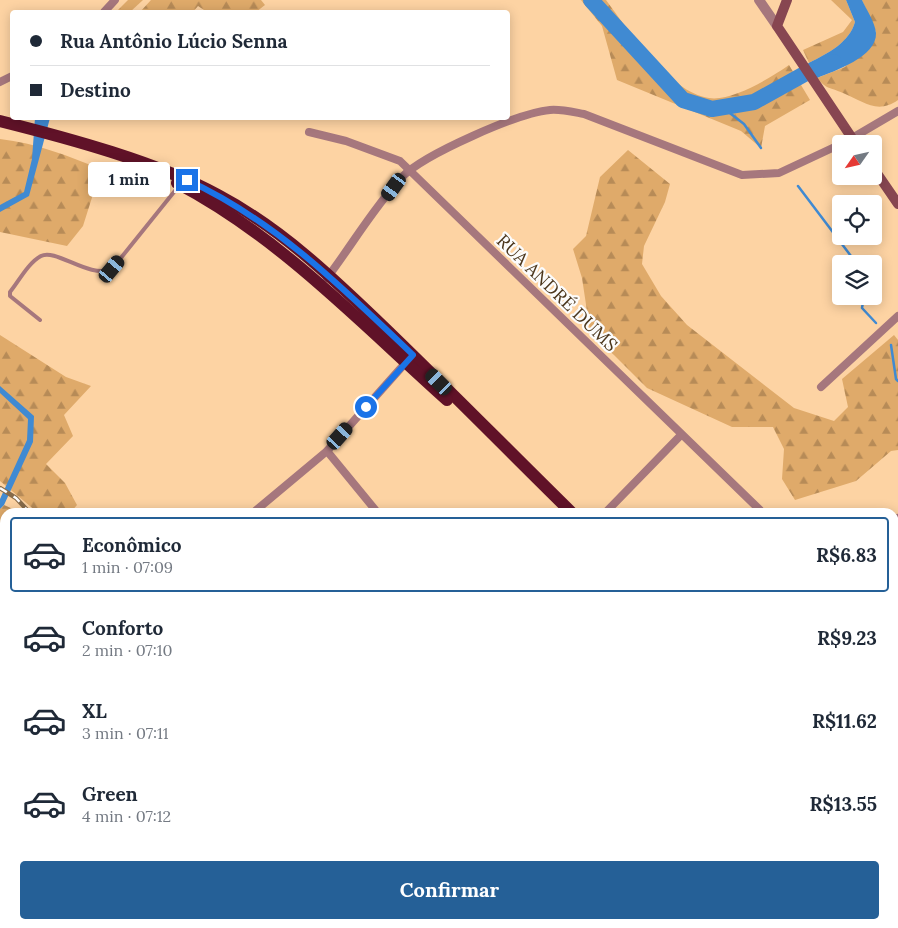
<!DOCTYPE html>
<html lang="pt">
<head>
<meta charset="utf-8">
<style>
  :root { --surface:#fff; --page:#f2f2f3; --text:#1f2937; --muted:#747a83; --line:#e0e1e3; --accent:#256097 }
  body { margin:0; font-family:Lora,serif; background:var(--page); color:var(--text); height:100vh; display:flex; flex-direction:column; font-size:19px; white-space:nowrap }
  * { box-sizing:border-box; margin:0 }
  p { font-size:16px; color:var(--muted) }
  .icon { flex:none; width:28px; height:28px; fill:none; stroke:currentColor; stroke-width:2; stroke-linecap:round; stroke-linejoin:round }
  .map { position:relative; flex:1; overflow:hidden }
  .panel { position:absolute; left:0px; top:508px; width:899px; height:421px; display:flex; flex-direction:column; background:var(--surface); border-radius:15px 15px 0 0; box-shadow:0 2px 12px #0003 }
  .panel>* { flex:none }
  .top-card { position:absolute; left:10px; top:10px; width:500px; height:110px; border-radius:5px; box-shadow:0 2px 12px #0003; display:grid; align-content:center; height:110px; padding:0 20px; background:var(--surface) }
  .needle { width:32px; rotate:236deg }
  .buttons { position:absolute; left:832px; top:135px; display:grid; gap:10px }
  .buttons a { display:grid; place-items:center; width:50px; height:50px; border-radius:5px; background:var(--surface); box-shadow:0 2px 12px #0003; font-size:25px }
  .end { position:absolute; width:22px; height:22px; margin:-11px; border:6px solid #1a73e8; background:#fff; box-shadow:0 0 0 2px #fff }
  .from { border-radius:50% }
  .bubble { position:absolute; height:35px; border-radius:5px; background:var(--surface); box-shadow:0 2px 12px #0003; font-size:16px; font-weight:700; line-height:35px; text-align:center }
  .car { position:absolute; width:15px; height:30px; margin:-15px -8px; border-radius:6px; box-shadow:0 0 4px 1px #0007; background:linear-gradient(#222 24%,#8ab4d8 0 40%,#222 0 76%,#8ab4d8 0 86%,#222 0) }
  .top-card b { display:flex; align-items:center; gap:18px; height:48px; font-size:19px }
  .top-card b+b { border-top:1px solid var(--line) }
  .top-card i { width:12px; height:12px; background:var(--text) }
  ul { padding:9px 0 0; list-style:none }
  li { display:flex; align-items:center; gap:15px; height:75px; margin:0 10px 8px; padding:0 10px; border:2px solid transparent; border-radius:5px }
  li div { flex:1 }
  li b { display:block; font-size:19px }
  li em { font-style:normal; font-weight:700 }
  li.active { border-color:var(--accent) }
  li>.icon { width:45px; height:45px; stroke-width:1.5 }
  .button { display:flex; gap:10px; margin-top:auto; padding:10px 20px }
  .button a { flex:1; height:58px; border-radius:5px; background:var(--accent); color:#fff; font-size:20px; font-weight:700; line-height:58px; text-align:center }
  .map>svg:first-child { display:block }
  .forest { fill:url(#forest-firs) }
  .water { fill:#408ad2 }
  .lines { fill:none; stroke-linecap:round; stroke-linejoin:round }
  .stream { stroke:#408ad2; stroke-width:2.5 }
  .river { stroke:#408ad2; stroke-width:16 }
  .service { stroke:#a6777d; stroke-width:4 }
  .minor { stroke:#a6777d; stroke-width:8 }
  .tertiary { stroke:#a6777d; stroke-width:10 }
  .secondary { stroke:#874651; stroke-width:10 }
  .trunk { stroke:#601228; stroke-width:12 }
  .rail-casing { stroke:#876b4a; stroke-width:4.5 }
  .rail { stroke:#fcfcfc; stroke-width:2.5; stroke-dasharray:8; stroke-linecap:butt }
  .route { stroke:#1a73e8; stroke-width:6 }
  .labels { text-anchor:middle; stroke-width:4.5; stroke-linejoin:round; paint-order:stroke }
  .street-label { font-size:18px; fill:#4c371d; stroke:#fcfcfc }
</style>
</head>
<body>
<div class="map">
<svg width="898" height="928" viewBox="0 0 898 928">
  <defs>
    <pattern id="forest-firs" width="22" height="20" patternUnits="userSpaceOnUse" patternTransform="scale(1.25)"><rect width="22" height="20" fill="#dfaa6a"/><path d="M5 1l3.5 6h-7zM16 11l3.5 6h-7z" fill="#b78b57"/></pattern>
  </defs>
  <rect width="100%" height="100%" fill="#fdd3a3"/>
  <g class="forest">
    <polygon points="128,0 143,0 130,12 116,12"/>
    <polygon points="151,0 261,0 265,5 256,12 207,12 198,6 193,12 140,12"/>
    <path d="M581,0H606C629,31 669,92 709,98C731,102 772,77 789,65L810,100L765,126L761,148L741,131L617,80L602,26Z"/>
    <path d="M831,0H846L855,22C849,43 828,53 809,63L803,50L843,32L852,20Z"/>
    <path d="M862,0H898V100C877,115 863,101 843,93C830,87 827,90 817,78L845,67L876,32Z"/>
    <path d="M0,139C36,143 68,156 101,169L83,226L67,246L0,232Z"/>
    <polygon points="628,150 670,184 665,202 644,246 642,264 661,296 687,325 794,408 834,421 848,407 842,379 894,335 898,340 898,450 891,451 856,481 795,500 782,479 784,449 773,427 732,427 647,388 590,331 582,278 573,249 586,236 600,177"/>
    <polygon points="0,335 66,377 91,386 64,415 73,436 46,464 65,483 77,505 71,512 37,512 0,481"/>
    <polygon points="4,505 20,512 5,512 5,809 0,812 0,509"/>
    <polygon points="5,821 5,913 0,915 0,825"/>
  </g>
  <g class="water">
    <path d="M846,0H862C866,9 875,22 876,33C877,57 834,71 817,78L809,63C828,53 849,43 855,22Z"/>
    <polygon points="35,118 50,118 29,196 0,212 0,205 24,192 32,159"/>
    <polygon points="0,386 34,416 33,442 4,505 0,509 0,499 27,440 28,419 0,393"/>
  </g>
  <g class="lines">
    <g class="stream">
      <polyline points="722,107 744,124 761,148"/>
      <polyline points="798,186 857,264"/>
      <polyline points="864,296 862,308 876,323"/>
      <polyline points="891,345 896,379 898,381"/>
    </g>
    <polyline class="river" points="591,0 683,100 712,109 754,102 808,72 834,62"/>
    <path class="service" d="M40,320L10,296V292C19,281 28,263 41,256C56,248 89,279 112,269L178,187"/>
    <g class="minor">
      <polyline points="104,12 115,0"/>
      <polyline points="0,82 12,76"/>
      <polyline points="309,132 346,141 400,161 762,512"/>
      <polyline points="842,144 898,111"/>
      <path d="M327,278C352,245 374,207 402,177C425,154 518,113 550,110C561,109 573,112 584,114L742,175L779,173L841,144"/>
      <polyline points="821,387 898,316"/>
      <polyline points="327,451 377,512"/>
      <polyline points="254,512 327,451 408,360"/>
      <polyline points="606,512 681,435"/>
      <polyline points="894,522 898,518"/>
      <polyline points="894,636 898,640"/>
      <polyline points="894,678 898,674"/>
      <polyline points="68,924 72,928"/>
      <polyline points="711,924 715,928"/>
      <polyline points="833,924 837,928"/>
      <polyline points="4,928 10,924"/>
      <polyline points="133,928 139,924"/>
      <polyline points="262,928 267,924"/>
      <polyline points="385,928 391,924"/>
      <polyline points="404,928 409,924"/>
      <polyline points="524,928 530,924"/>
      <polyline points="675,928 680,924"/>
    </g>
    <polyline class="tertiary" points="759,0 777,26"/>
    <g class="secondary">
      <polyline points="787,0 777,26 856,144"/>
      <polyline points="874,169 898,204"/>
    </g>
    <g class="trunk">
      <path d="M0,121C68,138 157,162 218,195C284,230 338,283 391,334C452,393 511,453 571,512"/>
      <path d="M177,183C280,237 361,323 447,400"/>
      <polyline points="894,826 898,830"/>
    </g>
    <g class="rail-casing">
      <g id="rail">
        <polyline points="0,488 16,498 29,512"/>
        <polyline points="0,820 5,816"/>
      </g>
    </g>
    <use href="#rail" class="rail"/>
  </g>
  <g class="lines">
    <path class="route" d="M187,180C276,221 343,288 413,355L366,407"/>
  </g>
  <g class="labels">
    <g class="street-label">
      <text transform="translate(557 293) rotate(44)" y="6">RUA ANDRÉ DUMS</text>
    </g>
  </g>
</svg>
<div class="buttons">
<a><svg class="needle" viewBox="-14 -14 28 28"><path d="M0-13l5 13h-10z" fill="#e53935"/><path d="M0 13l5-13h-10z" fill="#747a83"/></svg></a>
<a><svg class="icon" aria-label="locate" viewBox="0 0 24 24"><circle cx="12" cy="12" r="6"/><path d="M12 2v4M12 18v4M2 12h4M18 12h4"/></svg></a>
<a><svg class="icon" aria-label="layers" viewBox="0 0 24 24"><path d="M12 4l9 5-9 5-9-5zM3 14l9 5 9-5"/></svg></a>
</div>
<i class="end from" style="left:366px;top:407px"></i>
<i class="end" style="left:187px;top:180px"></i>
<div class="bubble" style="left:88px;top:162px;width:82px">1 min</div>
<i class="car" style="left:394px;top:187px;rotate:216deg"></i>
<i class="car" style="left:112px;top:269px;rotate:40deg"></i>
<i class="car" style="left:439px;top:382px;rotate:315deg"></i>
<i class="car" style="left:340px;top:436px;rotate:42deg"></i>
<div class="top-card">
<b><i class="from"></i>Rua Antônio Lúcio Senna</b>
<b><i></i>Destino</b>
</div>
<section class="panel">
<ul>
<li class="active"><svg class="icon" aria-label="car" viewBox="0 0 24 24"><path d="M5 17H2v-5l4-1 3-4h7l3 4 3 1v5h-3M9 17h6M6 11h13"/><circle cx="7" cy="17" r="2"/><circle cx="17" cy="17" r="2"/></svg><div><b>Econômico</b><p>1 min · 07:09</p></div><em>R$6.83</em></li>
<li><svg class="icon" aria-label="car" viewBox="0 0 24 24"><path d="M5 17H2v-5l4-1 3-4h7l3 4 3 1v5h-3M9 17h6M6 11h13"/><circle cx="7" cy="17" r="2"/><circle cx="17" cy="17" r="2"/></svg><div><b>Conforto</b><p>2 min · 07:10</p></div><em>R$9.23</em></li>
<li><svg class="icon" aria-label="car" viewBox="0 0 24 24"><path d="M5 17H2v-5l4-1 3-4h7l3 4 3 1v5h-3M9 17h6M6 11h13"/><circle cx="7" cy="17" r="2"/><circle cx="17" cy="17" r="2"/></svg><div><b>XL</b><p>3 min · 07:11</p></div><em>R$11.62</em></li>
<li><svg class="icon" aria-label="car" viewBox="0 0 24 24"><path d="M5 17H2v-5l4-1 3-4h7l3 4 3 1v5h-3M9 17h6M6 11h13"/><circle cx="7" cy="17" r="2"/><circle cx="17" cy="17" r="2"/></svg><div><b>Green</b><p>4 min · 07:12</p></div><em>R$13.55</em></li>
</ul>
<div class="button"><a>Confirmar</a></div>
</section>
</div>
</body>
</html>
